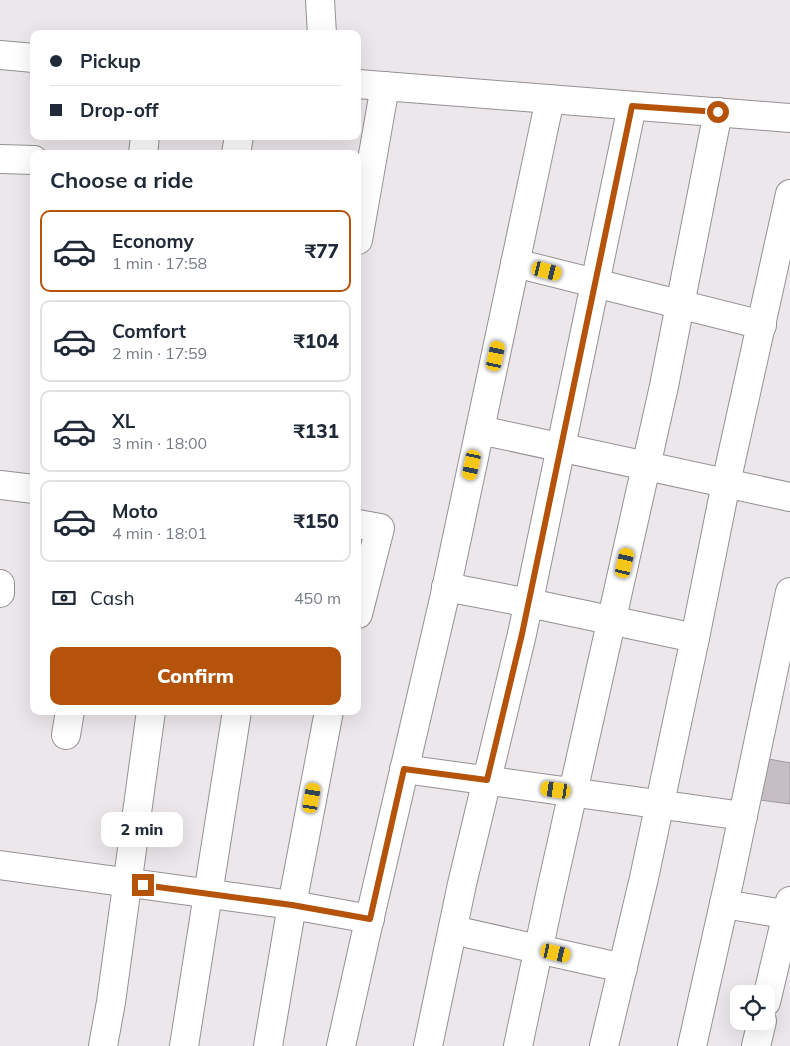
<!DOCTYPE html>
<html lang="en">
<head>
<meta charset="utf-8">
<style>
  :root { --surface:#fff; --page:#f6f6f7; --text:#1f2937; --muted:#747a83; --line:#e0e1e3; --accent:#b45309 }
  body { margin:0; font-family:Mulish,sans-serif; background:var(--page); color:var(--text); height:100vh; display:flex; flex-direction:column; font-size:19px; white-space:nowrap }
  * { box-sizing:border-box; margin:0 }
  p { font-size:16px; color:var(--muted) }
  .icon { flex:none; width:28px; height:28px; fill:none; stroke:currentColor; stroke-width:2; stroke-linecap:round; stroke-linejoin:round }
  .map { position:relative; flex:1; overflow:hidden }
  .sheet { position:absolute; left:30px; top:150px; width:331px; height:565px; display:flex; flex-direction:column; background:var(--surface); border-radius:10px; box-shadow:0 5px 20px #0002 }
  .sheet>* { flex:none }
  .guide { position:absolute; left:30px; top:30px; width:331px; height:110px; border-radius:10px; box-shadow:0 5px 20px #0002; display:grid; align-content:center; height:110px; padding:0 20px; background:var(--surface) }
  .tools { position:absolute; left:730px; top:985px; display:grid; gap:10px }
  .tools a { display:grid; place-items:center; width:45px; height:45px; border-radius:10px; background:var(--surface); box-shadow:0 5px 20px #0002; font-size:25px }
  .end { position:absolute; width:22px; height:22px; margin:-11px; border:6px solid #b45309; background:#fff; box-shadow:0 0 0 2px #fff }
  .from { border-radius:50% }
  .bubble { position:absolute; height:35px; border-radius:10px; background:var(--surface); box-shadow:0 5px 20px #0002; font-size:16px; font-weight:800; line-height:35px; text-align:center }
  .car { position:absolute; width:15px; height:30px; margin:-15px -8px; border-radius:6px; box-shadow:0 0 4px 1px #0007; background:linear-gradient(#f5c518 24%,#345 0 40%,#f5c518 0 76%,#345 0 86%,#f5c518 0) }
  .guide b { display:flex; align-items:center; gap:18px; height:48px; font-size:19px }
  .guide b+b { border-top:1px solid var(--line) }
  .guide i { width:12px; height:12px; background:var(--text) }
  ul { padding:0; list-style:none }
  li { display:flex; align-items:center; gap:15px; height:82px; margin:0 10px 8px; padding:0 10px; border:2px solid var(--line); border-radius:10px }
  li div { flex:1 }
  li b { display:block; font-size:19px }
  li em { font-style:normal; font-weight:800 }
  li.current { border-color:var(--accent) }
  li>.icon { width:45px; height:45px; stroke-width:1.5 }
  h2 { padding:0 20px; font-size:22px; line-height:60px }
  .pay { display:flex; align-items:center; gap:12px; height:55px; padding:0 20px; font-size:19px }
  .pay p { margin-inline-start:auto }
  .primary-button { display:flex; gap:10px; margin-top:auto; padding:10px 20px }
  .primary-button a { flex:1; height:58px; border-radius:10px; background:var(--accent); color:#fff; font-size:20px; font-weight:800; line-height:58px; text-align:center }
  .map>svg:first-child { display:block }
  .building { fill:#c5bfc4; stroke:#9d989c }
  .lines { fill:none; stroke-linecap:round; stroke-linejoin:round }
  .minor-casing { stroke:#959094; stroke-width:30 }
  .major-casing { stroke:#959094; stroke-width:30 }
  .minor { stroke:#fff; stroke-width:28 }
  .major { stroke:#fff; stroke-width:28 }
  .route { stroke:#b45309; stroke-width:6 }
</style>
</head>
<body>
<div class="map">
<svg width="790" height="1046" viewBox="0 0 790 1046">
  <rect width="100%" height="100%" fill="#ece7eb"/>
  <polygon class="building" points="769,759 790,763 790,804 760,800"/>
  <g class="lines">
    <g class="minor-casing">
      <g id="minor">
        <polyline points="320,0 322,34"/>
        <polyline points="143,154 145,136"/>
        <polyline points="236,154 239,136"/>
        <polyline points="0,159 34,160"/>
        <polyline points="358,240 385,86"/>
        <polyline points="515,263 762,325"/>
        <polyline points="480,430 790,497"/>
        <polyline points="0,485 34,489"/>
        <polyline points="358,524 380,528 358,614"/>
        <polyline points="0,584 0,593"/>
        <polyline points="446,587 529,603 695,638"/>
        <polyline points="66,735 70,711"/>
        <polyline points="404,769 743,816"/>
        <polyline points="0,865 292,905 370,919"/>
        <polyline points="724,904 790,915"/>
        <polyline points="453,930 623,968"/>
        <polyline points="766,1002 790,901"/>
        <polyline points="103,1046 111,1002 151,711"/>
        <polyline points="184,1046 237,711"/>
        <polyline points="268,1046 292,905 329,711"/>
        <polyline points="341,1046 366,934 444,599 550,99"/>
        <polyline points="428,1046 462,884 522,634 632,106"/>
        <polyline points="518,1046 550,895 664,386 718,112"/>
        <polyline points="604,1046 644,878 695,638 726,483 790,194"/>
        <polyline points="692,1046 730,877 790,592"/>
        <polyline points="756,1046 762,1021"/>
      </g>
    </g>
    <g class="major-casing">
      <g id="major">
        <polyline points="0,55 34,58"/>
        <polyline points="358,84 790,118"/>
      </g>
    </g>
    <use href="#minor" class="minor"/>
    <use href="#major" class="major"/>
  </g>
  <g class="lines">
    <polyline class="route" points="143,885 292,905 370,919 404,769 487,780 522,634 632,106 718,112"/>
  </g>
</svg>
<div class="tools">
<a><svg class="icon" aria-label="locate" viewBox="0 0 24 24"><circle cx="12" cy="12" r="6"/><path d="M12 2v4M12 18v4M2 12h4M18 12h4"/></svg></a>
</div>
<i class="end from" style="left:718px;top:112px"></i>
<i class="end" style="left:143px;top:885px"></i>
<div class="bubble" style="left:101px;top:812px;width:82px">2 min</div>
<i class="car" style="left:547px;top:271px;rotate:104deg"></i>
<i class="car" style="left:496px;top:356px;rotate:12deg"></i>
<i class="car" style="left:472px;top:465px;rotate:192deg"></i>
<i class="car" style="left:625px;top:563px;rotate:13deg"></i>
<i class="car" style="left:556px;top:790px;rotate:278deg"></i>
<i class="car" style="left:312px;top:798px;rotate:10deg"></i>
<i class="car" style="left:556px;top:953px;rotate:103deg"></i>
<div class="guide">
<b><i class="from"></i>Pickup</b>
<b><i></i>Drop-off</b>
</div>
<section class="sheet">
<h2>Choose a ride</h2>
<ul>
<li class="current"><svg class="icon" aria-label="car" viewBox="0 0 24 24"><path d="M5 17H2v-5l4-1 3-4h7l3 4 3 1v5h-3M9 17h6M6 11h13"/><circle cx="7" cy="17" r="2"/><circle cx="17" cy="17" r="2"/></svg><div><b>Economy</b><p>1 min · 17:58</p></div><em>₹77</em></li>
<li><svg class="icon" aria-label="car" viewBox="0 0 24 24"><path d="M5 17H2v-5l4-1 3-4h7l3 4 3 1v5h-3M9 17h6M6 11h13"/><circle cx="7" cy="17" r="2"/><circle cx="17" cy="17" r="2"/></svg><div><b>Comfort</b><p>2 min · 17:59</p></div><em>₹104</em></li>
<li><svg class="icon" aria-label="car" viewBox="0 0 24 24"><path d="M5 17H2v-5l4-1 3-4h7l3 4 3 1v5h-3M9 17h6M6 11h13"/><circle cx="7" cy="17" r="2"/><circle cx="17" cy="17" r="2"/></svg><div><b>XL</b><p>3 min · 18:00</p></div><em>₹131</em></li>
<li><svg class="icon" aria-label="car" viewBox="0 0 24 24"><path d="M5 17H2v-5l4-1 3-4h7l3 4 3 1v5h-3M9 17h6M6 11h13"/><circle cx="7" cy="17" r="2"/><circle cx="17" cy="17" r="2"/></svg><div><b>Moto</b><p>4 min · 18:01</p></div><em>₹150</em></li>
</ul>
<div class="pay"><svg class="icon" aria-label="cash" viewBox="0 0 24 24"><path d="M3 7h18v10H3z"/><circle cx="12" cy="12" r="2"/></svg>Cash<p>450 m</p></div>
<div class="primary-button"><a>Confirm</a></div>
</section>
</div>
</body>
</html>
